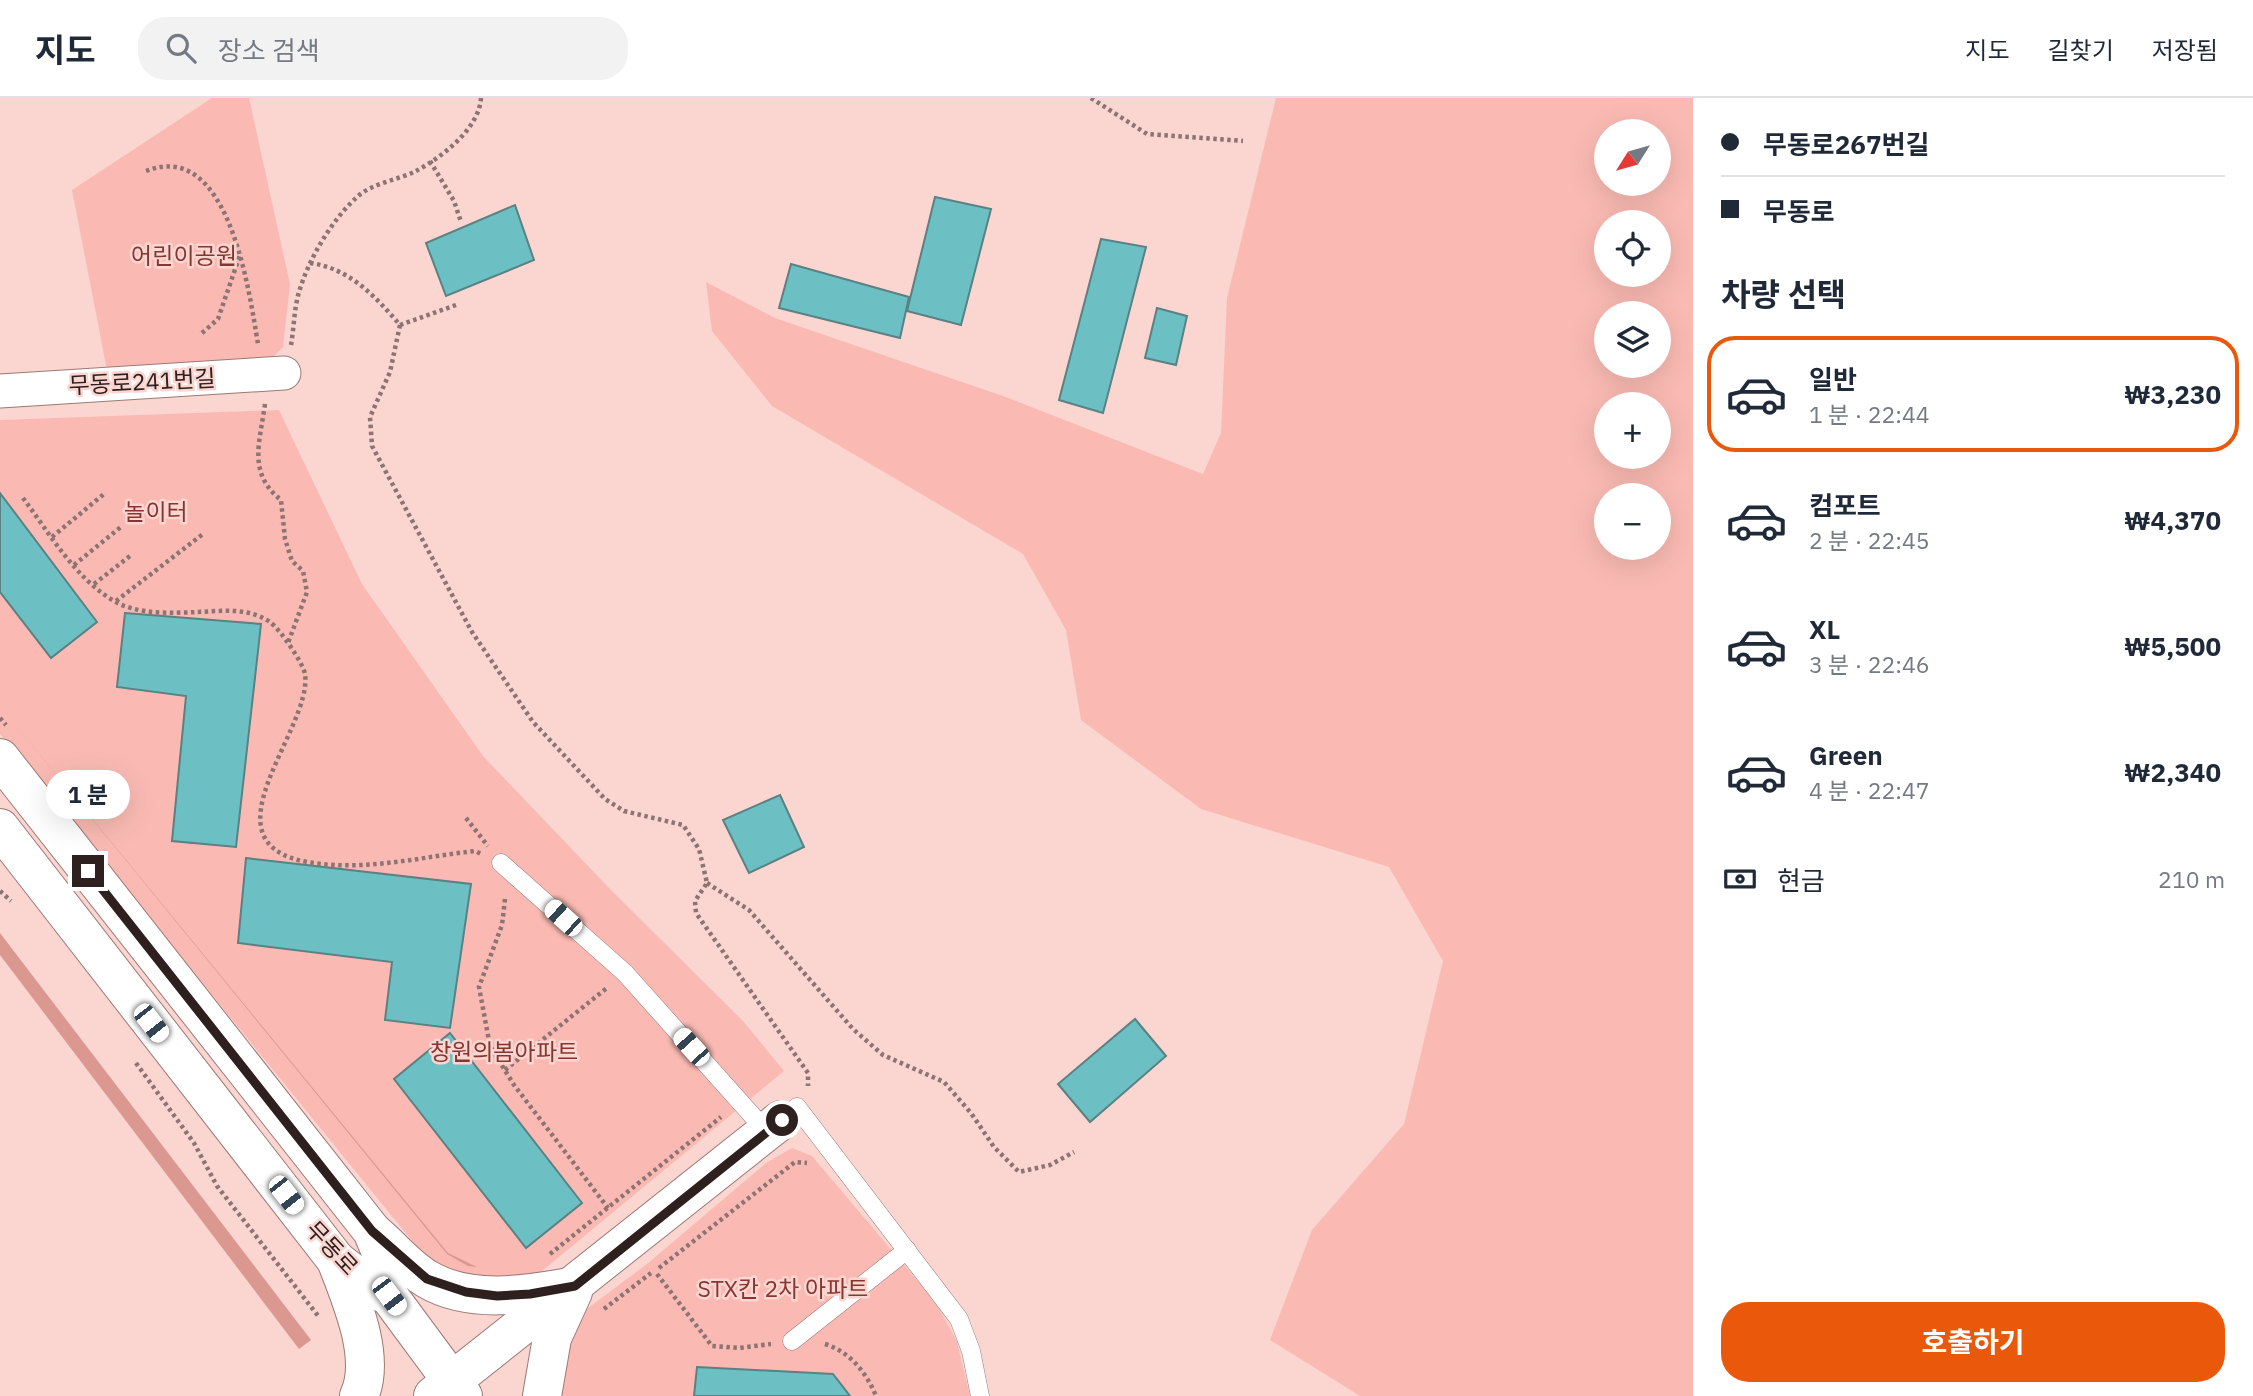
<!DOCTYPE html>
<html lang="ko">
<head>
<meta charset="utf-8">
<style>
  :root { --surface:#fff; --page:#f2f2f3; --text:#1f2937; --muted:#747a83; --line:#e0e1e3; --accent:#ea580c }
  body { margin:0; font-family:"IBM Plex Sans","Noto Sans KR",sans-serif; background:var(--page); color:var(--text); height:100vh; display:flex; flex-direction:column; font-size:26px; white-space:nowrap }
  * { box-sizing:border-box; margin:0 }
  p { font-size:23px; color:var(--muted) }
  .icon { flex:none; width:38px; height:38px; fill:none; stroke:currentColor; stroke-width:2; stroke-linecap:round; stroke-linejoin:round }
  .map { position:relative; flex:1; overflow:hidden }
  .drawer { display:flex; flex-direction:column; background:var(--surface); width:560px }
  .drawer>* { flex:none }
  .guide { display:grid; align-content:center; height:154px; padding:0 28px; background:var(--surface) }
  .needle { width:46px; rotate:233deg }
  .fabs { position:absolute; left:1594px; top:21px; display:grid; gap:14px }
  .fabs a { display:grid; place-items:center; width:77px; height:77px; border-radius:50%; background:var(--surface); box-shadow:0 7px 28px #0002; font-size:35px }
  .end { position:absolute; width:32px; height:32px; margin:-16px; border:9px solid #2e201f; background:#fff; box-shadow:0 0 0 4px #fff }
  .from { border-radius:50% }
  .bubble { position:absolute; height:49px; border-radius:24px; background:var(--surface); box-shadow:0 7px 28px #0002; font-size:23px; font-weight:700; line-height:49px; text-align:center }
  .car { position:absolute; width:21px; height:42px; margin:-21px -10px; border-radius:9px; box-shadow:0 0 5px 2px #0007; background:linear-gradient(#fff 24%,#345 0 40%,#fff 0 76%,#345 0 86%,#fff 0) }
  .guide b { display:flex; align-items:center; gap:24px; height:66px; font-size:26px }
  .guide b+b { border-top:2px solid var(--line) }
  .guide i { width:18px; height:18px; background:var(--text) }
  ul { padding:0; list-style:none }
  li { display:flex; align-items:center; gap:21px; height:116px; margin:0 14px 10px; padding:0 14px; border:4px solid transparent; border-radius:28px }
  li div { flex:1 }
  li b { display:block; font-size:26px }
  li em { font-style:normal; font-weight:700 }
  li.selected { border-color:var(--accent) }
  li>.icon { width:63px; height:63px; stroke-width:1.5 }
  h2 { padding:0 28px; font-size:32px; line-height:84px }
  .pay { display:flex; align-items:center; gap:18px; height:77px; padding:0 28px; font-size:26px }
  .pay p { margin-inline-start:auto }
  .cta { display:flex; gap:14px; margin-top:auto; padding:14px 28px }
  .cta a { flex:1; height:80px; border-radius:28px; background:var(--accent); color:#fff; font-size:28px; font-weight:700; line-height:80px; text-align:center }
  header { display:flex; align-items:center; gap:42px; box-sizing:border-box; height:98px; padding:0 35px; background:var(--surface); border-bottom:2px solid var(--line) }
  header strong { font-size:33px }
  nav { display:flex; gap:38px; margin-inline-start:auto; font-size:24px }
  .search { width:490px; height:63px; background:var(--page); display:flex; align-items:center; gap:18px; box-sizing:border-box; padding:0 24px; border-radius:28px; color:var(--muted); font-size:26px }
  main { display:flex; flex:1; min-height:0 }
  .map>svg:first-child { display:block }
  .green { fill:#fabab3; fill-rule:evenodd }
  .water { fill:#da9890 }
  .building { fill:#6cbfc2; stroke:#5a8183; stroke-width:2 }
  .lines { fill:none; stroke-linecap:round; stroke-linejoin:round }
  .service-casing { stroke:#9b7975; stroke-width:19 }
  .minor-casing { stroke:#9b7975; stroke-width:35 }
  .secondary-casing { stroke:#9b7975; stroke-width:40 }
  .path { stroke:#8d7371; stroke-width:4.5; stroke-dasharray:3.5 3.5; stroke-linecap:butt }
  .service { stroke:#fff; stroke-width:18 }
  .minor { stroke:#fff; stroke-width:33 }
  .secondary { stroke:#fff; stroke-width:38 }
  .route { stroke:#2e201f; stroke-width:9 }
  .labels { text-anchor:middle; stroke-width:5; stroke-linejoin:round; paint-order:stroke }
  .park-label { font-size:23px; fill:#863631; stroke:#fbd5d0 }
  .street-label { font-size:23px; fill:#2e201f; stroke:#fbd5d0 }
</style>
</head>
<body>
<header>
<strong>지도</strong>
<div class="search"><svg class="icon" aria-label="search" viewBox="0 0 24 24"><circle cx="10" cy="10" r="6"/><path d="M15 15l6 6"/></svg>장소 검색</div>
<nav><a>지도</a><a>길찾기</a><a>저장됨</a></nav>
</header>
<main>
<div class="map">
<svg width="1693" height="1298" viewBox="0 0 1693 1298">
  <rect width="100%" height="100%" fill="#fbd5d0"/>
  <g class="green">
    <polygon points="212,0 249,0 290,186 283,249 272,260 107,272 72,92"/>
    <path d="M1276,0H1693V1298H1360L1270,1242L1312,1132L1404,1026L1443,863L1389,769L1201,711L1081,622L1066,532L1023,456L772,308L712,233L706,184L775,220L1003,298L1203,376L1221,335L1227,200ZM1606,33H1659V86H1606ZM1606,124H1659V177H1606ZM1659,215V268H1606V215ZM1606,306H1659V359H1606ZM1606,397H1659V450H1606Z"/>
    <polygon points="279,312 362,486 483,658 611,792 743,923 784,973 536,1178 475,1185 426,1160 0,636 0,322"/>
    <polygon points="792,1050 812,1058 937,1206 957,1244 970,1298 558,1298 566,1244 588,1210 647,1166 766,1065"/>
  </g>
  <g class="water">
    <polygon points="0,608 448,1155 477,1169 468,1168 447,1156"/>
    <polygon points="0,835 311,1242 299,1251 0,857"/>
  </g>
  <g class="building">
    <polygon points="935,99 991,111 961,227 907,213"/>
    <polygon points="515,107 534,162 446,198 426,145"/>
    <polygon points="1101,141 1146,149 1103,315 1059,302"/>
    <polygon points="791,166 909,199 900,240 779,210"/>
    <polygon points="1157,210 1187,218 1176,267 1145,260"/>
    <polygon points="0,395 97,524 51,560 0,494"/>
    <polygon points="125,515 261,526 236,749 172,743 186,598 117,589"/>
    <polygon points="780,697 804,749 749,775 723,722"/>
    <polygon points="246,760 471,786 450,930 385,922 392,864 238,845"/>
    <polygon points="1135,921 1166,958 1090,1024 1058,986"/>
    <polygon points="450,935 582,1105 526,1150 394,981"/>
    <polygon points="697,1269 833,1276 850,1298 694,1298"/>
  </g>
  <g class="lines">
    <g class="service-casing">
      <g id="service">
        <polyline points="501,765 625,875 767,1034"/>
        <polyline points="797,1009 959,1221 971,1253 980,1298"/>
        <polyline points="792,1243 907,1152"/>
      </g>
    </g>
    <g class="minor-casing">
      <polyline id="minor" points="0,293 284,275"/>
    </g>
    <g class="secondary-casing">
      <g id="secondary">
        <polyline points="0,660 372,1133 380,1152 389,1198"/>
        <polyline points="0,730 336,1162 371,1189 389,1198 463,1298"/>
        <path d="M374,1135C391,1149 408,1170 427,1181C469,1206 525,1197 570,1189"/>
        <path d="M336,1162C350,1199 377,1259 359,1298"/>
        <polyline points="433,1298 781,1022"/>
        <polyline points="542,1298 552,1240 573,1194"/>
      </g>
    </g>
    <g class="path">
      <polyline points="1091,0 1147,36 1243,43"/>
      <polyline points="430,63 454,103 461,124"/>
      <path d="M146,73C229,40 249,193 258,246"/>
      <path d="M310,165C349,170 375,198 400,227L390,274L370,319L372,348L472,534L533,624L605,701L624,713L683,727L699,751L707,785L695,803L696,815L808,975V988"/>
      <polyline points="400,227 456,207"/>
      <polyline points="202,235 218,221 240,157"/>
      <path d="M291,247C294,230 294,211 299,194C309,160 332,122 357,99C372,85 398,82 416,73C442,59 479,31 481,0"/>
      <path d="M265,306C260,344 247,375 281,402L285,441L292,463L303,473L307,494L288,545"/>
      <path d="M23,400C50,436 75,480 114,503C138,517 172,515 198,514C222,513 248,509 270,524C280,531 303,565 305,576C313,631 199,744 307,764C363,774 420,759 475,753L481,756"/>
      <polyline points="52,439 104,396"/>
      <polyline points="74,467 122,428"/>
      <polyline points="94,486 130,458"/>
      <polyline points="116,503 203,436"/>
      <polyline points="0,620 6,627"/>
      <polyline points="466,720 488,748"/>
      <polyline points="707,785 749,812 853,931 883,957 944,984 971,1015 994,1049 1019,1074 1050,1067 1074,1054"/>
      <polyline points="0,793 11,803"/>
      <polyline points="505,801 502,827 479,889 490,948 514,987 608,1110"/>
      <polyline points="136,965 194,1045 217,1088 319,1219"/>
      <polyline points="505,972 608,889"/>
      <polyline points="550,1156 721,1019"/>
      <polyline points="659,1170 795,1064 807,1065"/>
      <polyline points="657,1176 712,1248 739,1250 771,1246"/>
      <polyline points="604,1211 651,1175"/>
      <path d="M825,1246C850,1254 866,1274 876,1298"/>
    </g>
    <use href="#service" class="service"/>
    <use href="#minor" class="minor"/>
    <use href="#secondary" class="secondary"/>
  </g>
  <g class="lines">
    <polyline class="route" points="88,773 372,1133 427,1181 466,1194 497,1198 530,1196 575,1188 782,1022"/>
  </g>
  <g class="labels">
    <g class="park-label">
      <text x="184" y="166">어린이공원</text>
      <text x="156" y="422">놀이터</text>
      <text x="504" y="962">창원의봄아파트</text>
      <text x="783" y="1199">STX칸 2차 아파트</text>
    </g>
    <g class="street-label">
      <text transform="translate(142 284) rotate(-3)" y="8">무동로241번길</text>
      <text transform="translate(332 1150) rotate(47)" y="8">무동로</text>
    </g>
  </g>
</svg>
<div class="fabs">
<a><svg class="needle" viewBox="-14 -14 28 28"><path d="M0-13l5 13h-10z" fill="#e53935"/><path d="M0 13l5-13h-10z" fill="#747a83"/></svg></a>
<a><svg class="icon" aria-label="locate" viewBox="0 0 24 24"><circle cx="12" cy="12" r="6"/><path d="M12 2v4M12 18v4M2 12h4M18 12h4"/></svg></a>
<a><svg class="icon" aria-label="layers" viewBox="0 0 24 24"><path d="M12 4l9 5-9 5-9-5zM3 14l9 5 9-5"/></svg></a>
<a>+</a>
<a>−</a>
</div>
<i class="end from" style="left:782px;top:1022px"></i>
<i class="end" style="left:88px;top:773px"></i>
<div class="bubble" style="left:46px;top:672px;width:84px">1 분</div>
<i class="car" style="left:563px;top:820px;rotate:312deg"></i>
<i class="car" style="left:151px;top:925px;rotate:142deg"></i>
<i class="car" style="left:691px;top:949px;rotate:318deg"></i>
<i class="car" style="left:286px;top:1097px;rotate:142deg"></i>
<i class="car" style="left:389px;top:1198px;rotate:143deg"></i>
</div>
<section class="drawer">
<div class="guide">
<b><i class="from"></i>무동로267번길</b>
<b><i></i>무동로</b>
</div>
<h2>차량 선택</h2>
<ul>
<li class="selected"><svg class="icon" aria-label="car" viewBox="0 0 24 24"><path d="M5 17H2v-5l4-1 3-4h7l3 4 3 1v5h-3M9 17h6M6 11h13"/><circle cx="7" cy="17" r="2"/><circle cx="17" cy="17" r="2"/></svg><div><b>일반</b><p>1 분 · 22:44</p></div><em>₩3,230</em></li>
<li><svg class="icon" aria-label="car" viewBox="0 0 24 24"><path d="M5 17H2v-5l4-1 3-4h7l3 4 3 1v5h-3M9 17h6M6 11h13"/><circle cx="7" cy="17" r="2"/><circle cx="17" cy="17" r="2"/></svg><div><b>컴포트</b><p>2 분 · 22:45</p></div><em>₩4,370</em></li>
<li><svg class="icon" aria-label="car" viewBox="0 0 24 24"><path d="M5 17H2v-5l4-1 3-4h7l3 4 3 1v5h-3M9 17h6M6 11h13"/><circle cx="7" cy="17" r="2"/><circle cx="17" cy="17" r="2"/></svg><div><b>XL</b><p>3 분 · 22:46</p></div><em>₩5,500</em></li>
<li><svg class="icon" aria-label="car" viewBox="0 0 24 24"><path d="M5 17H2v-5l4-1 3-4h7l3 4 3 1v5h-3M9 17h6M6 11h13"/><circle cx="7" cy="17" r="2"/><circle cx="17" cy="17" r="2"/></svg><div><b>Green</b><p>4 분 · 22:47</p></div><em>₩2,340</em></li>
</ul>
<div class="pay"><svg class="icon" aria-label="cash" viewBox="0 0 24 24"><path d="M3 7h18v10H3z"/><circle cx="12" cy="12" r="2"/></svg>현금<p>210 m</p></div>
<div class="cta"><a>호출하기</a></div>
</section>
</main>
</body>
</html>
